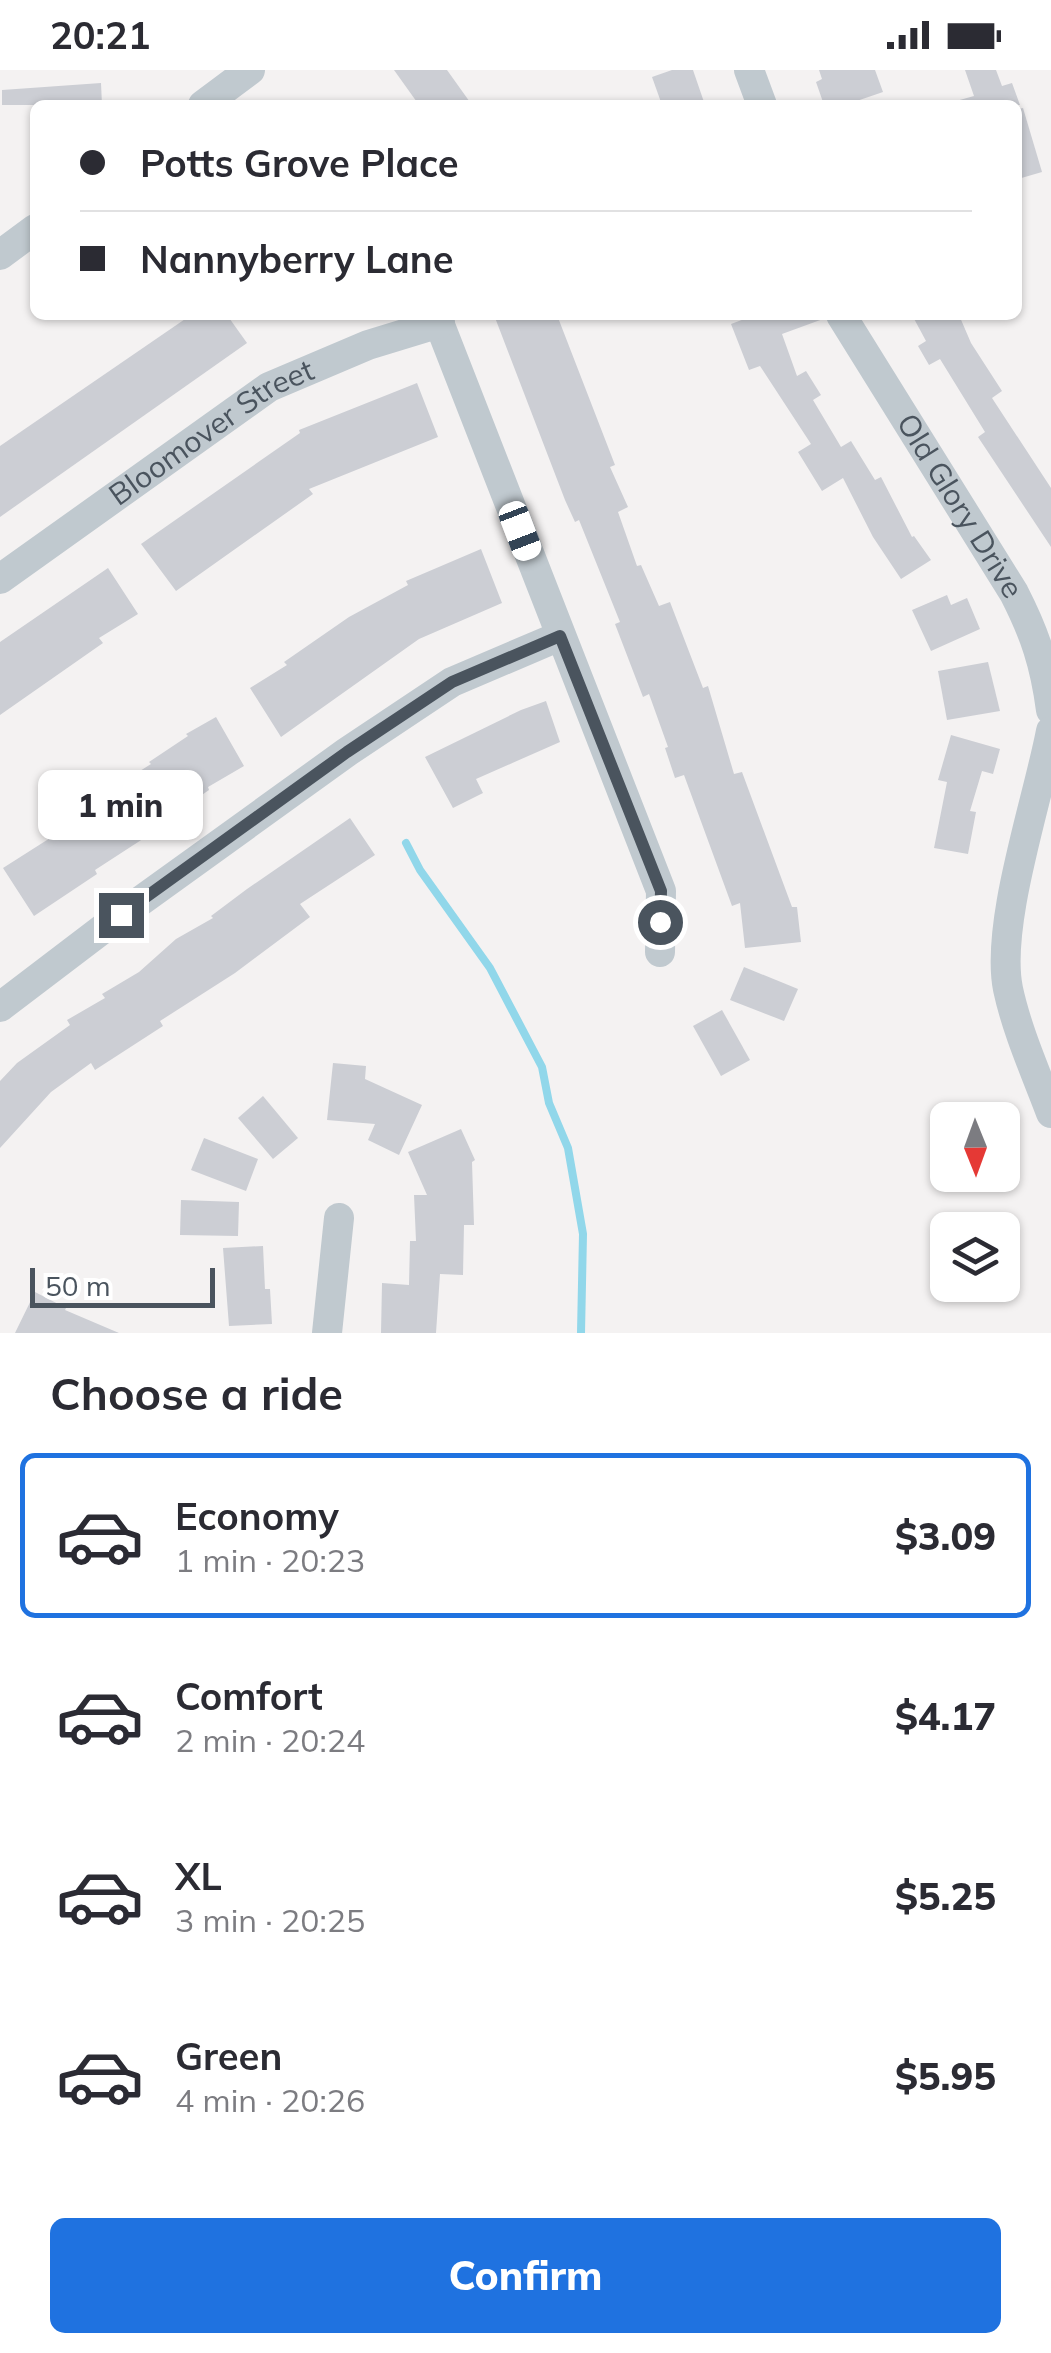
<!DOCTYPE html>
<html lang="en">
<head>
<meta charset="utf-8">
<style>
  :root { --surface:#fff; --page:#f7f7f7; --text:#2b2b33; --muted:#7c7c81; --line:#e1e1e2; --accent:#1f72e0 }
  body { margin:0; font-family:Mulish,sans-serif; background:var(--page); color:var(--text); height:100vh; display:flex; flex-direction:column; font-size:38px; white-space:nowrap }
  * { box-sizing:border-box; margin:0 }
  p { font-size:32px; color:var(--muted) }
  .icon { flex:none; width:55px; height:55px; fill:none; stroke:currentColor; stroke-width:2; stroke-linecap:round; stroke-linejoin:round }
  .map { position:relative; height:1263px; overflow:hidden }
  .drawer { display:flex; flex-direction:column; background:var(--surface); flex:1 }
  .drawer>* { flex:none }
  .top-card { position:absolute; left:30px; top:30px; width:992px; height:220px; border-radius:15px; box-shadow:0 2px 8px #0004; display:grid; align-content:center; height:220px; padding:0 50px; background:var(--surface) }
  .needle { width:65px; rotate:179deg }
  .fabs { position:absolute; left:930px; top:1032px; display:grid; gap:20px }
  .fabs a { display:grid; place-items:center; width:90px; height:90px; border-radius:15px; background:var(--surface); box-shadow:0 2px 8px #0004; font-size:50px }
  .scale { position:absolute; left:30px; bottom:25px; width:185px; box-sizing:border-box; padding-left:10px; border:5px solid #4a545e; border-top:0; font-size:28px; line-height:35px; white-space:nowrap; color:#4a545e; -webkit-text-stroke:8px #fff; paint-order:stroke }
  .end { position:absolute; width:45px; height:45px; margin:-22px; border:12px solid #4a545e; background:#fff; box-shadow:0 0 0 5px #fff }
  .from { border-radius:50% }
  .bubble { position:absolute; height:70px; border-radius:15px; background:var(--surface); box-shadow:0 2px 8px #0004; font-size:32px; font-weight:800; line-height:70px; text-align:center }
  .car { position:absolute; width:30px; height:60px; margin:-30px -15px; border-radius:12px; box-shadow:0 0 8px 2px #0007; background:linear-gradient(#fff 24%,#345 0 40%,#fff 0 76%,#345 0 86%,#fff 0) }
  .top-card b { display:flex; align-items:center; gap:35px; height:95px; font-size:38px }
  .top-card b+b { border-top:2px solid var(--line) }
  .top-card i { width:25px; height:25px; background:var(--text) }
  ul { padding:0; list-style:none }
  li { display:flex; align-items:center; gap:30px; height:165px; margin:0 20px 15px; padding:0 30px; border:5px solid transparent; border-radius:15px }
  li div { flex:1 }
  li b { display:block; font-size:38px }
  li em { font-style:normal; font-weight:800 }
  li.current { border-color:var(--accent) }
  li>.icon { width:90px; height:90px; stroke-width:1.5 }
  h2 { padding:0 50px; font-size:45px; line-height:120px }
  .cta { display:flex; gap:20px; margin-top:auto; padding:20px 50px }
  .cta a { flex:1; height:115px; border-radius:15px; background:var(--accent); color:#fff; font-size:40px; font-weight:800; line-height:115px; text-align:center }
  .status { display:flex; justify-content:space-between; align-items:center; height:70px; padding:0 50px; background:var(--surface); direction:ltr }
  .status svg { height:28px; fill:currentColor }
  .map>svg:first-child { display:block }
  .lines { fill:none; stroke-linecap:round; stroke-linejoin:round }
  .stream { stroke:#91d7ea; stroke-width:8 }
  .building { fill:#ccced4 }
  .minor { stroke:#c0c9cf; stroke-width:30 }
  .route { stroke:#4a545e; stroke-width:12 }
  .labels { text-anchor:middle; stroke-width:8; stroke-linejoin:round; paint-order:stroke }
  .street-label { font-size:30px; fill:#4a545e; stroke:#fff }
</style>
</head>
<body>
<div class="status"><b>20:21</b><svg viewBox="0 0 49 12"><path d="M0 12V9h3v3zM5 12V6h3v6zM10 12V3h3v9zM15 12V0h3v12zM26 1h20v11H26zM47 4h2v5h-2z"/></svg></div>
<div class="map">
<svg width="1051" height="1263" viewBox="0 0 1051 1263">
  <rect width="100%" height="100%" fill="#f4f2f2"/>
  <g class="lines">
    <polyline class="stream" points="406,773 420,800 490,898 542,997 549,1033 568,1078 583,1164 581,1263"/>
  </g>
  <g class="building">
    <polygon points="394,0 447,0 472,35 419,35"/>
    <polygon points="672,0 693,0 705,35 662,35 652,7"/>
    <polygon points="819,0 875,0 883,22 845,35 824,35 816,12 822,9"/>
    <polygon points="965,0 996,0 1002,16 1012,13 1020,35 957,35 956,31 974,26"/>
    <polygon points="101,13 102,35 2,35 2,20"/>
    <polygon points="1023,38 1042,102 1018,109 1018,39"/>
    <polygon points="191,245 227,245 247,273 0,447 0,376"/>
    <polygon points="494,245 557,245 615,395 610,397 628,437 618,442 637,496 641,495 659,536 670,532 703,618 708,616 734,704 742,702 792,837 797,837 801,872 745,878 740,833 732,836 684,705 675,708 665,678 668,677 649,624 643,627 615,554 620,552 579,450 575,452 565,430"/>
    <polygon points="755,245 822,245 823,249 782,264 797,306 806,301 821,325 813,330 841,377 851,371 875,410 881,407 912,467 914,466 931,490 901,509 873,467 843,408 822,421 798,382 811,374 760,296 749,300 731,254"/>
    <polygon points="912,245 959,245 971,273 1002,321 992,328 1051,418 1051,477 978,367 985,362 940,289 929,295 918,276 926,271"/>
    <polygon points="417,313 438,367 309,419 313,424 176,521 141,474 300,363 299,360"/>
    <polygon points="481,479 502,533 419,569 281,667 250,618 287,595 284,592 349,547 408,515 406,511"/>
    <polygon points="108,498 138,544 99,568 103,573 0,645 0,572"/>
    <polygon points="947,525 951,535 967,528 980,559 931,581 912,540"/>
    <polygon points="988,592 1000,641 947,650 938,601"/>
    <polygon points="546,631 560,672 476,709 483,723 453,738 425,687 521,640"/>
    <polygon points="216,647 244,696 208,717 209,720 170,747 172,750 95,800 97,804 34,846 3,798 80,749 77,744 115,721 113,718 151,694 149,692 188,666 186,664"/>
    <polygon points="951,665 1000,679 993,704 982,701 970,741 976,742 968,784 934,778 947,712 938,710"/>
    <polygon points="350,748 375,785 300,834 310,847 235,903 160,951 163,956 95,1000 91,993 51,1022 0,1078 0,1011 17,993 70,955 67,950 105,928 102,924 139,902 176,869 213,848 211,846 247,819"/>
    <polygon points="744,897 798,919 784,951 730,930"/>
    <polygon points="722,940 750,990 721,1006 693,956"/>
    <polygon points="333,993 366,996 365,1009 422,1035 399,1085 368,1070 375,1054 327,1050"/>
    <polygon points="263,1026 298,1068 273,1089 238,1048"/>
    <polygon points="461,1059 475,1090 472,1092 474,1155 464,1155 463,1205 440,1204 436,1263 381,1263 382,1213 409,1215 410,1171 416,1171 414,1125 427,1125 408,1082"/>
    <polygon points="204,1068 258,1089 246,1121 191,1100"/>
    <polygon points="181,1130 239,1132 238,1166 180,1165"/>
    <polygon points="263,1176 265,1219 270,1219 272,1254 229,1256 223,1178"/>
    <polygon points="35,1222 66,1238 65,1240 119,1263 15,1263"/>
  </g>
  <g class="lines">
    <g class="minor">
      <polyline points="749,0 762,35"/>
      <polyline points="203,35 250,0"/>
      <polyline points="0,185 35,159"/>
      <polyline points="436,245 661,821 660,882"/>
      <path id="s1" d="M841,245L1014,523C1035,564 1045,594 1051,640"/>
      <path id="s2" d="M0,509L269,317L368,275L440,253"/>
      <path d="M1051,661C1038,730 995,854 1008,919C1017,961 1036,1003 1051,1043"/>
      <polyline points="0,937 121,845 347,682 452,612 560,566"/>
      <polyline points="327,1263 339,1148"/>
    </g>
  </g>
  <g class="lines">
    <polyline class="route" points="121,845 347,682 452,612 560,566 661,821 660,852"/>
  </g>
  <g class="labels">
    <g class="street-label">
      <text dy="10" stroke="none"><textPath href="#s2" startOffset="258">Bloomover Street</textPath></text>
      <text dy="10" stroke="none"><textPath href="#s1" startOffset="225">Old Glory Drive</textPath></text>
    </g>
  </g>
</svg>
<div class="fabs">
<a><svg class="needle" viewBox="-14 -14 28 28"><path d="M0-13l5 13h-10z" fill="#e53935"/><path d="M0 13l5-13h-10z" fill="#7c7c81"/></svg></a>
<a><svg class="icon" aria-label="layers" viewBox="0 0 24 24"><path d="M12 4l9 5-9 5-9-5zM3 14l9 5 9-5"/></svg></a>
</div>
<div class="scale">50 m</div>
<i class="end from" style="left:660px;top:852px"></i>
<i class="end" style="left:121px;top:845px"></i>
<div class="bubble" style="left:38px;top:700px;width:165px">1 min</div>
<i class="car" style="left:520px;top:461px;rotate:159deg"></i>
<div class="top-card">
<b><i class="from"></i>Potts Grove Place</b>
<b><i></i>Nannyberry Lane</b>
</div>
</div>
<section class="drawer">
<h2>Choose a ride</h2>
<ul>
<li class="current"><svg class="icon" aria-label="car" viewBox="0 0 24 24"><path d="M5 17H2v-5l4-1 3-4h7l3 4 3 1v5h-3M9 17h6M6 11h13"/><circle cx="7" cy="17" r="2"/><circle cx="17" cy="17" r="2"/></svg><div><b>Economy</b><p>1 min · 20:23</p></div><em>$3.09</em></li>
<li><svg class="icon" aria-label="car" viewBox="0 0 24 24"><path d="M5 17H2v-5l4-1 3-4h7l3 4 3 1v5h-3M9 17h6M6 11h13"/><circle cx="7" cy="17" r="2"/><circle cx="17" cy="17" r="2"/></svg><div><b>Comfort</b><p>2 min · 20:24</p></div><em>$4.17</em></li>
<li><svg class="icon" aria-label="car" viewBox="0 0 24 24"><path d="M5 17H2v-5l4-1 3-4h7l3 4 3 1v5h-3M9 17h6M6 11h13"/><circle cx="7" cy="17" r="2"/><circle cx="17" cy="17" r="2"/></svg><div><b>XL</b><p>3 min · 20:25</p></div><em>$5.25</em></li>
<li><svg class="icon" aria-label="car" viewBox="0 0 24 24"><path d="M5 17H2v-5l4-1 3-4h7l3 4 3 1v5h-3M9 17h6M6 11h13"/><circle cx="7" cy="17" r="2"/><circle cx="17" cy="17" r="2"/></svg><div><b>Green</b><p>4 min · 20:26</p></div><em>$5.95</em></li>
</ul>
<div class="cta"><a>Confirm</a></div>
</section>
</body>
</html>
